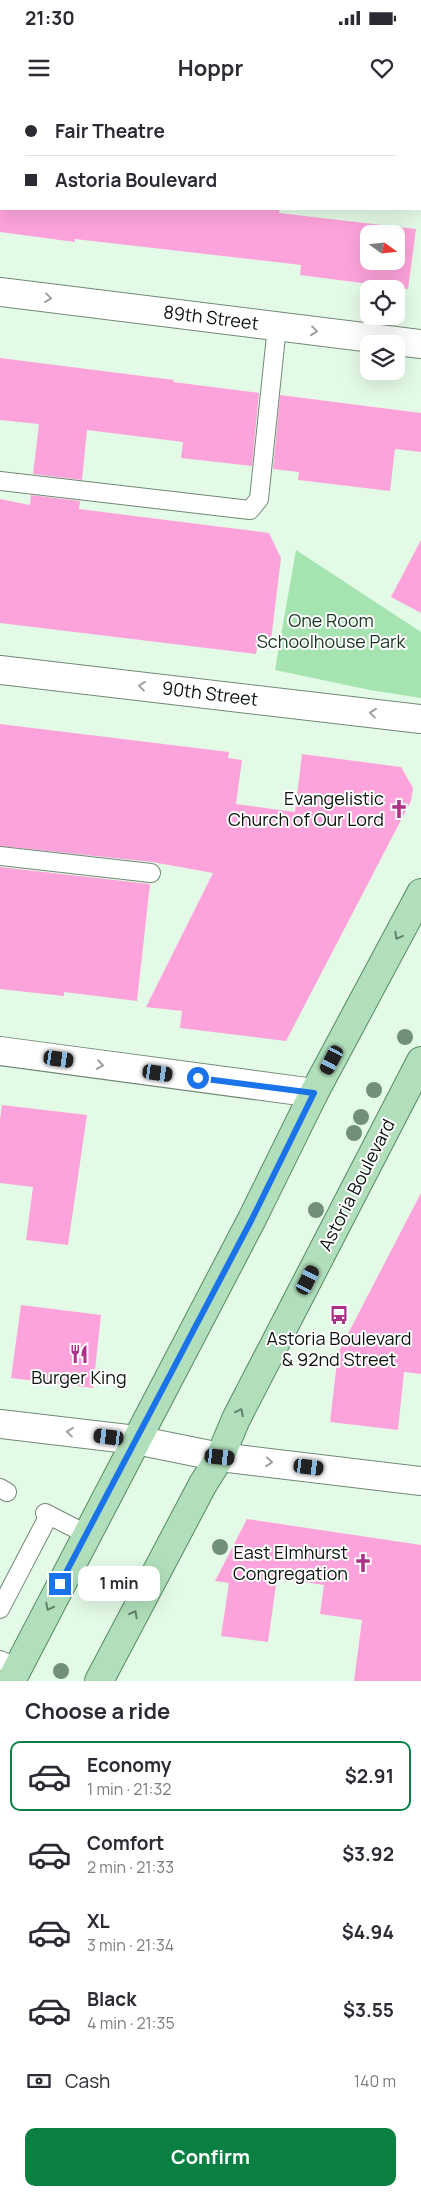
<!DOCTYPE html>
<html lang="en">
<head>
<meta charset="utf-8">
<style>
  :root { --surface:#fff; --page:#f2f2f3; --text:#2b2b33; --muted:#7c7c81; --line:#e1e1e2; --accent:#0b8043 }
  body { margin:0; font-family:Manrope,sans-serif; background:var(--page); color:var(--text); height:100vh; display:flex; flex-direction:column; font-size:19px; white-space:nowrap }
  * { box-sizing:border-box; margin:0 }
  p { font-size:16px; color:var(--muted) }
  .icon { flex:none; width:28px; height:28px; fill:none; stroke:currentColor; stroke-width:2; stroke-linecap:round; stroke-linejoin:round }
  .map { position:relative; height:1581px; overflow:hidden }
  .panel { display:flex; flex-direction:column; background:var(--surface); flex:1 }
  .panel>* { flex:none }
  .banner { position:absolute; left:0px; top:0px; width:421px; height:110px; box-shadow:0 5px 20px #0002; display:grid; align-content:center; height:110px; padding:0 25px; background:var(--surface) }
  .needle { width:32px; rotate:105deg }
  .tools { position:absolute; left:360px; top:125px; display:grid; gap:10px }
  .tools a { display:grid; place-items:center; width:45px; height:45px; border-radius:10px; background:var(--surface); box-shadow:0 5px 20px #0002; font-size:25px }
  .end { position:absolute; width:22px; height:22px; margin:-11px; border:6px solid #1a73e8; background:#fff; box-shadow:0 0 0 2px #fff }
  .from { border-radius:50% }
  .bubble { position:absolute; height:35px; border-radius:10px; background:var(--surface); box-shadow:0 5px 20px #0002; font-size:16px; font-weight:700; line-height:35px; text-align:center }
  .car { position:absolute; width:15px; height:30px; margin:-15px -8px; border-radius:6px; box-shadow:0 0 4px 1px #0007; background:linear-gradient(#222 24%,#8ab4d8 0 40%,#222 0 76%,#8ab4d8 0 86%,#222 0) }
  .banner b { display:flex; align-items:center; gap:18px; height:48px; font-size:19px }
  .banner b+b { border-top:1px solid var(--line) }
  .banner i { width:12px; height:12px; background:var(--text) }
  ul { padding:0; list-style:none }
  li { display:flex; align-items:center; gap:15px; height:70px; margin:0 10px 8px; padding:0 15px; border:2px solid transparent; border-radius:10px }
  li div { flex:1 }
  li b { display:block; font-size:19px }
  li em { font-style:normal; font-weight:700 }
  li.selected { border-color:var(--accent) }
  li>.icon { width:45px; height:45px; stroke-width:1.5 }
  h2 { padding:0 25px; font-size:22px; line-height:60px }
  .pay { display:flex; align-items:center; gap:12px; height:55px; padding:0 25px; font-size:19px }
  .pay p { margin-inline-start:auto }
  .action { display:flex; gap:10px; margin-top:auto; padding:10px 25px }
  .action a { flex:1; height:58px; border-radius:10px; background:var(--accent); color:#fff; font-size:20px; font-weight:700; line-height:58px; text-align:center }
  .status { display:flex; justify-content:space-between; align-items:center; height:35px; padding:0 25px; background:var(--surface); direction:ltr }
  .status svg { height:14px; fill:currentColor }
  header { display:flex; justify-content:space-between; align-items:center; height:65px; padding:0 25px; background:var(--surface); font-size:22px; font-weight:700 }
  .map>svg:first-child { display:block }
  .green { fill:#a5e3b0 }
  .building { fill:#fda3db; fill-rule:evenodd }
  .lines { fill:none; stroke-linecap:round; stroke-linejoin:round }
  .lane-casing { stroke:#728876; stroke-width:20 }
  .street-casing { stroke:#728876; stroke-width:30 }
  .primary-casing { stroke:#558960; stroke-width:30 }
  .lane { stroke:#fff; stroke-width:18 }
  .street { stroke:#fff; stroke-width:28 }
  .primary { stroke:#b1dfbb; stroke-width:28 }
  .tree { fill:#729079 }
  .oneway { stroke:#9da09d }
  .oneway2 { stroke:#66836c }
  .route { stroke:#1a73e8; stroke-width:6 }
  .labels { text-anchor:middle; stroke-width:4; stroke-linejoin:round; paint-order:stroke }
  .street-label { font-size:18px; fill:#0a120b; stroke:#fff }
  .park-label { font-size:18px; fill:#163a1f; stroke:#fff }
  .poi-label { font-size:18px; fill:#0a120b; stroke:#fff; text-anchor:end }
</style>
</head>
<body>
<div class="status"><b>21:30</b><svg viewBox="0 0 49 12"><path d="M0 12V9h3v3zM5 12V6h3v6zM10 12V3h3v9zM15 12V0h3v12zM26 1h20v11H26zM47 4h2v5h-2z"/></svg></div>
<header><svg class="icon" aria-label="menu" viewBox="0 0 24 24"><path d="M4 6h16M4 12h16M4 18h16"/></svg>Hoppr<svg class="icon" aria-label="heart" viewBox="0 0 24 24"><path d="M12 20l-8-8c-3-5 5-10 8-4 3-6 11-1 8 4z"/></svg></header>
<div class="map">
<svg width="421" height="1581" viewBox="0 0 421 1581">
  <rect width="100%" height="100%" fill="#e3fae6"/>
  <polygon class="green" points="296,450 421,532 421,598 370,590 275,570"/>
  <g class="building">
    <path d="M0,109H280L279,113L416,129L408,189L300,175L301,165L75,139V142L0,132ZM369,134H396V161H369Z"/>
    <polygon points="0,258 174,280 173,282 259,293 252,366 181,358 183,342 87,330 82,380 33,374 39,324 0,320"/>
    <polygon points="280,295 421,313 421,352 395,349 390,391 298,380 299,372 273,369"/>
    <polygon points="31,395 80,401 79,409 269,433 281,458 270,549 257,548 256,554 0,523 0,399 30,405"/>
    <polygon points="421,440 421,513 391,497"/>
    <polygon points="0,624 229,652 228,658 242,660 236,704 295,712 302,654 401,667 413,688 411,701 286,941 180,928 182,911 146,907 213,773 152,762 0,746"/>
    <polygon points="0,767 150,784 137,901 64,892 64,896 0,889"/>
    <polygon points="2,1005 87,1015 68,1145 26,1140 33,1087 0,1083 0,1020"/>
    <polygon points="421,1093 421,1274 404,1272 398,1330 330,1322 338,1253"/>
    <polygon points="21,1205 101,1215 93,1288 11,1278"/>
    <polygon points="247,1419 421,1445 421,1581 354,1581 362,1520 320,1514 324,1485 277,1478 268,1542 221,1536 229,1483 215,1481"/>
  </g>
  <g class="lines">
    <g class="lane-casing">
      <g id="lane">
        <polyline points="0,17 1,17"/>
        <polyline points="0,381 250,410 259,399 277,226"/>
        <polyline points="0,756 151,773"/>
        <polyline points="0,1388 7,1392"/>
        <polyline points="45,1413 86,1434"/>
        <polyline points="0,1509 49,1415"/>
        <polyline points="0,1560 17,1568"/>
      </g>
    </g>
    <g class="street-casing">
      <g id="street">
        <polyline points="0,192 421,244"/>
        <polyline points="0,570 421,619"/>
        <polyline points="0,951 314,993"/>
        <polyline points="0,1324 136,1340 220,1357 421,1381"/>
      </g>
    </g>
    <g class="primary-casing">
      <g id="primary">
        <polyline points="11,1581 252,1119 314,993 421,793"/>
        <polyline points="99,1581 203,1384 220,1357 236,1319 421,961"/>
      </g>
    </g>
    <use href="#lane" class="lane"/>
    <use href="#street" class="street"/>
    <use href="#primary" class="primary"/>
  </g>
  <g class="tree">
    <circle cx="405" cy="937" r="8"/>
    <circle cx="374" cy="990" r="8"/>
    <circle cx="361" cy="1017" r="8"/>
    <circle cx="354" cy="1033" r="8"/>
    <circle cx="316" cy="1110" r="8"/>
    <circle cx="220" cy="1447" r="8"/>
    <circle cx="104" cy="1487" r="8"/>
    <circle cx="61" cy="1571" r="8"/>
  </g>
  <defs><path id="oneway-chevron" d="M-2-3.5L2.5 0L-2 3.5" fill="none" stroke-width="1.6" stroke-linecap="round" stroke-linejoin="round" transform="scale(1.25)"/></defs>
  <g class="oneway">
    <use href="#oneway-chevron" transform="translate(48 198) rotate(7)"/>
    <use href="#oneway-chevron" transform="translate(314 231) rotate(7)"/>
    <use href="#oneway-chevron" transform="translate(142 586) rotate(-173)"/>
    <use href="#oneway-chevron" transform="translate(373 613) rotate(-173)"/>
    <use href="#oneway-chevron" transform="translate(100 965) rotate(8)"/>
    <use href="#oneway-chevron" transform="translate(70 1332) rotate(-173)"/>
    <use href="#oneway-chevron" transform="translate(269 1362) rotate(6)"/>
  </g>
  <g class="oneway2">
    <use href="#oneway-chevron" transform="translate(398 836) rotate(118)"/>
    <use href="#oneway-chevron" transform="translate(240 1312) rotate(-63)"/>
    <use href="#oneway-chevron" transform="translate(49 1507) rotate(117)"/>
    <use href="#oneway-chevron" transform="translate(134 1514) rotate(-62)"/>
  </g>
  <g class="lines">
    <polyline class="route" points="60,1484 252,1119 314,993 198,978"/>
  </g>
  <defs>
    <g id="church-bare" transform="scale(1.5)"><path d="M-1.2-6h2.4v3.5h3.3v2.4h-3.3V6h-2.4V-.1h-3.3v-2.4h3.3Z" fill="#ab3287" stroke="#fff" stroke-width="2.5" paint-order="stroke"/></g>
    <g id="bus-bare" transform="scale(1.5)"><path d="M-5-6H5V4H4V6H2V4H-2V6H-4V4H-5ZM-3.5-4V0h7V-4ZM-3.5 1.2v1.5H-2V1.2ZM2 1.2v1.5H3.5V1.2Z" fill="#ab3287" stroke="#fff" stroke-width="2.5" paint-order="stroke"/></g>
    <g id="restaurant-bare" transform="scale(1.5)"><path d="M-5-6h1v4h1v-4h1v4h1v-4h1v5L-1.5 .5V6h-2V.5L-5-1ZM5-6V6H3V1.5H1.5Q1.5-4 5-6Z" fill="#ab3287" stroke="#fff" stroke-width="2.5" paint-order="stroke"/></g>
  </defs>
  <g fill-rule="evenodd">
    <use href="#church-bare" x="399" y="709"/>
    <use href="#bus-bare" x="339" y="1215"/>
    <use href="#restaurant-bare" x="79" y="1254"/>
    <use href="#church-bare" x="363" y="1463"/>
  </g>
  <g class="labels">
    <g class="street-label">
      <text transform="translate(211 218) rotate(7)" y="6">89th Street</text>
      <text transform="translate(210 594) rotate(7)" y="6">90th Street</text>
      <text transform="translate(357 1085) rotate(-63)" y="6">Astoria Boulevard</text>
    </g>
    <g class="park-label">
      <text x="331" y="527">One Room<tspan x="331" dy="21">Schoolhouse Park</tspan></text>
    </g>
    <g class="poi-label">
      <text x="384" y="705">Evangelistic<tspan x="384" dy="21">Church of Our Lord</tspan></text>
      <text x="339" y="1245" text-anchor="middle">Astoria Boulevard<tspan x="339" dy="21">&amp; 92nd Street</tspan></text>
      <text x="79" y="1284" text-anchor="middle">Burger King</text>
      <text x="348" y="1459">East Elmhurst<tspan x="348" dy="21">Congregation</tspan></text>
    </g>
  </g>
</svg>
<div class="tools">
<a><svg class="needle" viewBox="-14 -14 28 28"><path d="M0-13l5 13h-10z" fill="#e53935"/><path d="M0 13l5-13h-10z" fill="#7c7c81"/></svg></a>
<a><svg class="icon" aria-label="locate" viewBox="0 0 24 24"><circle cx="12" cy="12" r="6"/><path d="M12 2v4M12 18v4M2 12h4M18 12h4"/></svg></a>
<a><svg class="icon" aria-label="layers" viewBox="0 0 24 24"><path d="M12 4l9 5-9 5-9-5zM3 14l9 5 9-5"/></svg></a>
</div>
<i class="end from" style="left:198px;top:978px"></i>
<i class="end" style="left:60px;top:1484px"></i>
<div class="bubble" style="left:78px;top:1466px;width:82px">1 min</div>
<i class="car" style="left:59px;top:959px;rotate:98deg"></i>
<i class="car" style="left:332px;top:960px;rotate:208deg"></i>
<i class="car" style="left:158px;top:973px;rotate:98deg"></i>
<i class="car" style="left:308px;top:1180px;rotate:27deg"></i>
<i class="car" style="left:109px;top:1337px;rotate:277deg"></i>
<i class="car" style="left:220px;top:1357px;rotate:96deg"></i>
<i class="car" style="left:309px;top:1367px;rotate:97deg"></i>
<div class="banner">
<b><i class="from"></i>Fair Theatre</b>
<b><i></i>Astoria Boulevard</b>
</div>
</div>
<section class="panel">
<h2>Choose a ride</h2>
<ul>
<li class="selected"><svg class="icon" aria-label="car" viewBox="0 0 24 24"><path d="M5 17H2v-5l4-1 3-4h7l3 4 3 1v5h-3M9 17h6M6 11h13"/><circle cx="7" cy="17" r="2"/><circle cx="17" cy="17" r="2"/></svg><div><b>Economy</b><p>1 min · 21:32</p></div><em>$2.91</em></li>
<li><svg class="icon" aria-label="car" viewBox="0 0 24 24"><path d="M5 17H2v-5l4-1 3-4h7l3 4 3 1v5h-3M9 17h6M6 11h13"/><circle cx="7" cy="17" r="2"/><circle cx="17" cy="17" r="2"/></svg><div><b>Comfort</b><p>2 min · 21:33</p></div><em>$3.92</em></li>
<li><svg class="icon" aria-label="car" viewBox="0 0 24 24"><path d="M5 17H2v-5l4-1 3-4h7l3 4 3 1v5h-3M9 17h6M6 11h13"/><circle cx="7" cy="17" r="2"/><circle cx="17" cy="17" r="2"/></svg><div><b>XL</b><p>3 min · 21:34</p></div><em>$4.94</em></li>
<li><svg class="icon" aria-label="car" viewBox="0 0 24 24"><path d="M5 17H2v-5l4-1 3-4h7l3 4 3 1v5h-3M9 17h6M6 11h13"/><circle cx="7" cy="17" r="2"/><circle cx="17" cy="17" r="2"/></svg><div><b>Black</b><p>4 min · 21:35</p></div><em>$3.55</em></li>
</ul>
<div class="pay"><svg class="icon" aria-label="cash" viewBox="0 0 24 24"><path d="M3 7h18v10H3z"/><circle cx="12" cy="12" r="2"/></svg>Cash<p>140 m</p></div>
<div class="action"><a>Confirm</a></div>
</section>
</body>
</html>
